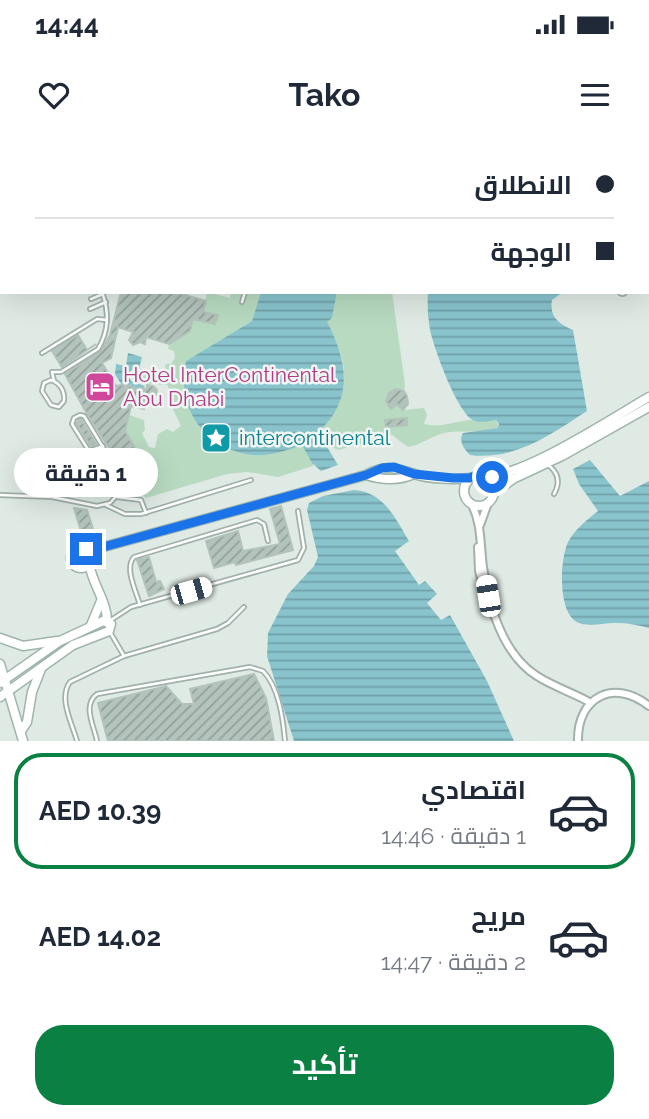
<!DOCTYPE html>
<html lang="ar">
<head>
<meta charset="utf-8">
<style>
  :root { --surface:#fff; --page:#f2f2f3; --text:#1f2937; --muted:#747a83; --line:#e0e1e3; --accent:#0b8043 }
  body { margin:0; font-family:Raleway,Cairo,sans-serif; background:var(--page); color:var(--text); direction:rtl; height:100vh; display:flex; flex-direction:column; font-size:26px; white-space:nowrap }
  * { box-sizing:border-box; margin:0 }
  p { font-size:23px; color:var(--muted) }
  .icon { flex:none; width:38px; height:38px; fill:none; stroke:currentColor; stroke-width:2; stroke-linecap:round; stroke-linejoin:round }
  .map { position:relative; height:601px; overflow:hidden; direction:ltr }
  .details { display:flex; flex-direction:column; background:var(--surface); flex:1 }
  .details>* { flex:none }
  .top-card { position:absolute; left:0px; top:0px; width:649px; height:154px; box-shadow:0 7px 28px #0002; direction:rtl; display:grid; align-content:center; height:154px; padding:0 35px; background:var(--surface) }
  .end { position:absolute; width:32px; height:32px; margin:-16px; border:9px solid #1a73e8; background:#fff; box-shadow:0 0 0 4px #fff }
  .from { border-radius:50% }
  .bubble { position:absolute; height:49px; border-radius:24px; background:var(--surface); box-shadow:0 7px 28px #0002; font-size:23px; font-weight:700; line-height:49px; text-align:center; direction:rtl }
  .car { position:absolute; width:21px; height:42px; margin:-21px -10px; border-radius:9px; box-shadow:0 0 5px 2px #0007; background:linear-gradient(#fff 24%,#345 0 40%,#fff 0 76%,#345 0 86%,#fff 0) }
  .top-card b { display:flex; align-items:center; gap:24px; height:66px; font-size:26px }
  .top-card b+b { border-top:2px solid var(--line) }
  .top-card i { width:18px; height:18px; background:var(--text) }
  ul { padding:12px 0 0; list-style:none }
  li { display:flex; align-items:center; gap:21px; height:116px; margin:0 14px 10px; padding:0 21px; border:4px solid transparent; border-radius:28px }
  li div { flex:1 }
  li b { display:block; font-size:26px }
  li em { font-style:normal; font-weight:700 }
  li.current { border-color:var(--accent) }
  li>.icon { width:63px; height:63px; stroke-width:1.5 }
  .action { display:flex; gap:14px; margin-top:auto; padding:14px 35px }
  .action a { flex:1; height:80px; border-radius:28px; background:var(--accent); color:#fff; font-size:28px; font-weight:700; line-height:80px; text-align:center }
  .status { display:flex; justify-content:space-between; align-items:center; height:49px; padding:0 35px; background:var(--surface); direction:ltr }
  .status svg { height:19px; fill:currentColor }
  header { display:flex; justify-content:space-between; align-items:center; height:91px; padding:0 35px; background:var(--surface); font-size:32px; font-weight:700 }
  .map>svg:first-child { display:block }
  .park { fill:#b8dac1 }
  .water { fill:url(#water-rules) }
  .building { fill:url(#building-hatch); stroke:#b2c3bb; stroke-width:2 }
  .lines { fill:none; stroke-linecap:round; stroke-linejoin:round }
  .lane-casing { stroke:#a2b1ab; stroke-width:6 }
  .street-casing { stroke:#a2b1ab; stroke-width:10 }
  .secondary-casing { stroke:#9fb5ac; stroke-width:11 }
  .lane { stroke:#fff; stroke-width:2.5 }
  .street { stroke:#fff; stroke-width:6 }
  .secondary { stroke:#fff; stroke-width:8 }
  .route { stroke:#1a73e8; stroke-width:9 }
  .labels { text-anchor:middle; stroke-width:5; stroke-linejoin:round; paint-order:stroke }
  .hotel-label { font-size:21px; fill:#b23c85; stroke:#eff6f3; text-anchor:start }
  .culture-label { font-size:21px; fill:#0d838f; stroke:#eff6f3; text-anchor:start }
</style>
</head>
<body>
<div class="status"><b>14:44</b><svg viewBox="0 0 49 12"><path d="M0 12V9h3v3zM5 12V6h3v6zM10 12V3h3v9zM15 12V0h3v12zM26 1h20v11H26zM47 4h2v5h-2z"/></svg></div>
<header><svg class="icon" aria-label="menu" viewBox="0 0 24 24"><path d="M4 6h16M4 12h16M4 18h16"/></svg>Tako<svg class="icon" aria-label="heart" viewBox="0 0 24 24"><path d="M12 20l-8-8c-3-5 5-10 8-4 3-6 11-1 8 4z"/></svg></header>
<div class="map">
<svg width="649" height="601" viewBox="0 0 649 601">
  <defs>
    <pattern id="water-rules" width="6" height="5" patternUnits="userSpaceOnUse" patternTransform="scale(1.75)"><rect width="6" height="5" fill="#89c4cd"/><path d="M0 2.5h6" fill="none" stroke="#70a0a7"/></pattern>
    <pattern id="building-hatch" width="6" height="6" patternUnits="userSpaceOnUse" patternTransform="scale(1.75)"><rect width="6" height="6" fill="#b4c4bd"/><path d="M-1 1l2-2M0 6l6-6M5 7l2-2" fill="none" stroke="#92a09a"/></pattern>
  </defs>
  <rect width="100%" height="100%" fill="#dfeae4"/>
  <path class="park" d="M207,152L230,158L231,152H261L252,181L186,221L344,243C346,220 337,201 326,182L332,178L337,152H392L405,244L404,251L396,249L387,255L386,261L391,269L397,264L403,270L424,268L427,275L424,284C440,288 453,282 469,280C477,280 487,281 496,280L499,287C483,295 462,289 444,293C431,296 421,305 408,307L392,295L339,310L326,305L314,316L313,326L278,337L248,332L227,334L146,358L135,350L128,337L147,342L152,322L141,319L125,291L129,275L144,280L145,290L142,293L149,307L155,308L158,294L167,289L173,292L181,286L172,267L168,245L139,243L141,233L163,237L166,224H171L175,218L174,211L168,209L169,204L193,179L215,184L217,175L203,172Z"/>
  <g class="water">
    <polygon points="358,0 544,0 544,2 359,2"/>
    <path d="M261,152H337L332,178L327,182C348,221 354,260 318,292L338,325L321,331L312,323L302,305C286,311 271,316 254,315C205,311 175,267 186,221L252,181Z"/>
    <path d="M428,152H563L552,160C549,177 559,184 573,190L587,271C552,294 514,321 470,315C464,309 458,301 463,293L498,288L499,284L496,280C489,281 481,283 475,281C458,276 434,208 430,190C428,177 427,165 428,152Z"/>
    <polygon points="128,213 142,217 139,229 133,228 128,235 131,241 145,246 141,252 135,247 132,249 123,247 115,234 116,224 126,226"/>
    <path d="M590,320L620,356L649,341V488C638,485 628,483 617,483C604,482 584,489 574,480C558,467 560,419 568,402C576,388 587,380 598,371L579,344L573,329Z"/>
    <path d="M354,350C384,352 395,378 409,401L395,411L419,445L425,441L437,454L427,463L441,480L450,475L487,541L514,601H294L267,516L268,493L288,454L314,426L318,417L307,370L309,363L323,356Z"/>
  </g>
  <g class="building">
    <polygon points="121,152 175,152 206,161 203,172 218,175 215,184 193,179 190,191 169,204 146,197 145,204 140,202 133,205 129,200 133,192 118,187 111,218 102,223 116,246 126,244 127,247 131,245 132,249 135,247 136,250 140,248 147,249 147,245 153,246 157,250 156,255 145,262 144,269 131,266 125,291 141,319 152,322 147,342 128,337 87,274 65,234 101,211 110,195"/>
    <polygon points="78,195 87,210 96,204 62,227 52,211"/>
    <polygon points="396,249 404,251 407,256 408,264 403,270 397,264 391,269 386,261 389,253"/>
    <polygon points="407,278 407,285 386,287 385,280"/>
    <polygon points="80,279 81,279 96,304 91,306 76,283"/>
    <polygon points="98,319 113,346 100,354 96,347 102,343 91,323"/>
    <polygon points="281,366 293,410 236,425 235,422 214,428 206,401 238,391 243,411 280,404 270,369"/>
    <polygon points="74,368 87,370 95,395 83,398"/>
    <polygon points="149,417 156,442 160,441 164,449 149,456 137,420"/>
    <polygon points="254,534 266,558 274,601 108,601 98,563 166,546 182,564 194,564 190,549"/>
  </g>
  <g class="lines">
    <g class="lane-casing">
      <g id="lane">
        <polyline points="4,0 5,2"/>
        <polyline points="31,0 31,2"/>
        <polyline points="265,0 266,2"/>
        <polyline points="286,0 287,2"/>
        <polyline points="0,23 2,22"/>
        <polyline points="91,159 103,154"/>
        <polyline points="242,162 245,152"/>
        <polyline points="90,169 106,162"/>
        <polyline points="42,213 97,179 107,180"/>
        <path d="M51,240C60,243 65,251 64,261L59,267L51,265L42,251L44,243Z"/>
        <path d="M54,241L52,232H61L98,209C109,191 109,171 102,152"/>
        <path d="M547,324C558,332 561,342 554,354"/>
        <polyline points="0,355 52,357 97,366 110,363 119,353 121,340 118,332 84,276 80,275 74,278 72,284 89,311 103,306"/>
        <polyline points="117,357 141,360 146,373"/>
        <polyline points="106,365 125,374 141,374 251,340"/>
        <path d="M140,465C136,451 124,428 134,417L257,380L264,384L268,401"/>
        <polyline points="111,480 131,467 298,420 304,408 298,371"/>
        <polyline points="110,492 124,516"/>
        <path d="M77,601C72,583 58,558 70,542L124,516L217,489L228,483L244,467"/>
        <path d="M97,601C94,586 82,565 97,554L250,527L263,531C279,547 283,579 285,601"/>
      </g>
    </g>
    <g class="street-casing">
      <g id="street">
        <polyline points="100,0 101,2"/>
        <polyline points="236,0 237,2"/>
        <polyline points="133,2 138,0"/>
        <polyline points="177,2 178,0"/>
        <polyline points="0,42 2,42"/>
        <polyline points="648,43 649,43"/>
        <polyline points="0,60 2,66"/>
        <polyline points="0,96 2,95"/>
        <polyline points="648,148 649,148"/>
        <polyline points="622,152 623,152"/>
        <path d="M471,363C482,383 480,406 483,427C489,466 502,514 537,536C554,547 574,553 591,563"/>
        <polyline points="480,385 488,363"/>
        <polyline points="478,407 479,431 484,448"/>
        <path d="M578,601C577,557 614,538 649,566"/>
      </g>
    </g>
    <g class="secondary-casing">
      <g id="secondary">
        <path d="M366,335C382,340 399,341 414,334"/>
        <circle cx="479" cy="351" r="15"/>
        <path d="M485,336C522,338 614,277 649,257"/>
        <polyline points="494,353 513,339 562,316 649,267"/>
        <circle cx="81" cy="418" r="10"/>
        <path d="M86,409L107,406L366,335C384,325 395,327 414,334C429,339 454,340 470,338"/>
        <path d="M89,423C92,444 107,461 107,481"/>
        <polyline points="91,485 101,461"/>
        <polyline points="0,498 23,506 57,501"/>
        <polyline points="0,524 23,601"/>
        <polyline points="0,543 60,501 103,481 111,484 109,491 73,505 0,557"/>
        <polyline points="21,591 27,582 32,552 41,529"/>
      </g>
    </g>
    <use href="#lane" class="lane"/>
    <use href="#street" class="street"/>
    <use href="#secondary" class="secondary"/>
  </g>
  <g class="lines">
    <polyline class="route" points="86,409 107,406 366,335 382,328 394,327 414,334 453,338 470,338 477,335 492,337"/>
  </g>
  <defs>
    <g id="hotel-square" transform="scale(1.575)"><rect x="-9" y="-9" width="18" height="18" rx="4" fill="#d1479c" stroke="#eff6f3"/><path d="M-6-4.5h1.5V1H6V5H4.5V3h-9V5H-6ZM-4 0a1.8 1.8 0 1 1 3.6 0ZM.5 0V-2.5h3Q6-2.5 6 0Z" fill="#fff"/></g>
    <g id="sight-square" transform="scale(1.575)"><rect x="-9" y="-9" width="18" height="18" rx="4" fill="#0f9aa8" stroke="#eff6f3"/><path d="M0-6L1.8-2.2L6-1.7L2.9 1.2L3.7 5.4L0 3.3L-3.7 5.4L-2.9 1.2L-6-1.7L-1.8-2.2Z" fill="#fff"/></g>
  </defs>
  <g fill-rule="evenodd">
    <use href="#hotel-square" x="100" y="247"/>
    <use href="#sight-square" x="216" y="298"/>
  </g>
  <g class="labels">
    <g class="hotel-label">
      <text x="123" y="242">Hotel InterContinental<tspan x="123" dy="24">Abu Dhabi</tspan></text>
    </g>
    <g class="culture-label">
      <text x="239" y="305">intercontinental</text>
    </g>
  </g>
</svg>
<i class="end from" style="left:492px;top:337px"></i>
<i class="end" style="left:86px;top:409px"></i>
<div class="bubble" style="left:14px;top:308px;width:144px">1 دقيقة</div>
<i class="car" style="left:191px;top:451px;rotate:74deg"></i>
<i class="car" style="left:488px;top:456px;rotate:351deg"></i>
<div class="top-card">
<b><i class="from"></i>الانطلاق</b>
<b><i></i>الوجهة</b>
</div>
</div>
<section class="details">
<ul>
<li class="current"><svg class="icon" aria-label="car" viewBox="0 0 24 24"><path d="M5 17H2v-5l4-1 3-4h7l3 4 3 1v5h-3M9 17h6M6 11h13"/><circle cx="7" cy="17" r="2"/><circle cx="17" cy="17" r="2"/></svg><div><b>اقتصادي</b><p>1 دقيقة · 14:46</p></div><em>AED 10.39</em></li>
<li><svg class="icon" aria-label="car" viewBox="0 0 24 24"><path d="M5 17H2v-5l4-1 3-4h7l3 4 3 1v5h-3M9 17h6M6 11h13"/><circle cx="7" cy="17" r="2"/><circle cx="17" cy="17" r="2"/></svg><div><b>مريح</b><p>2 دقيقة · 14:47</p></div><em>AED 14.02</em></li>
</ul>
<div class="action"><a>تأكيد</a></div>
</section>
</body>
</html>
